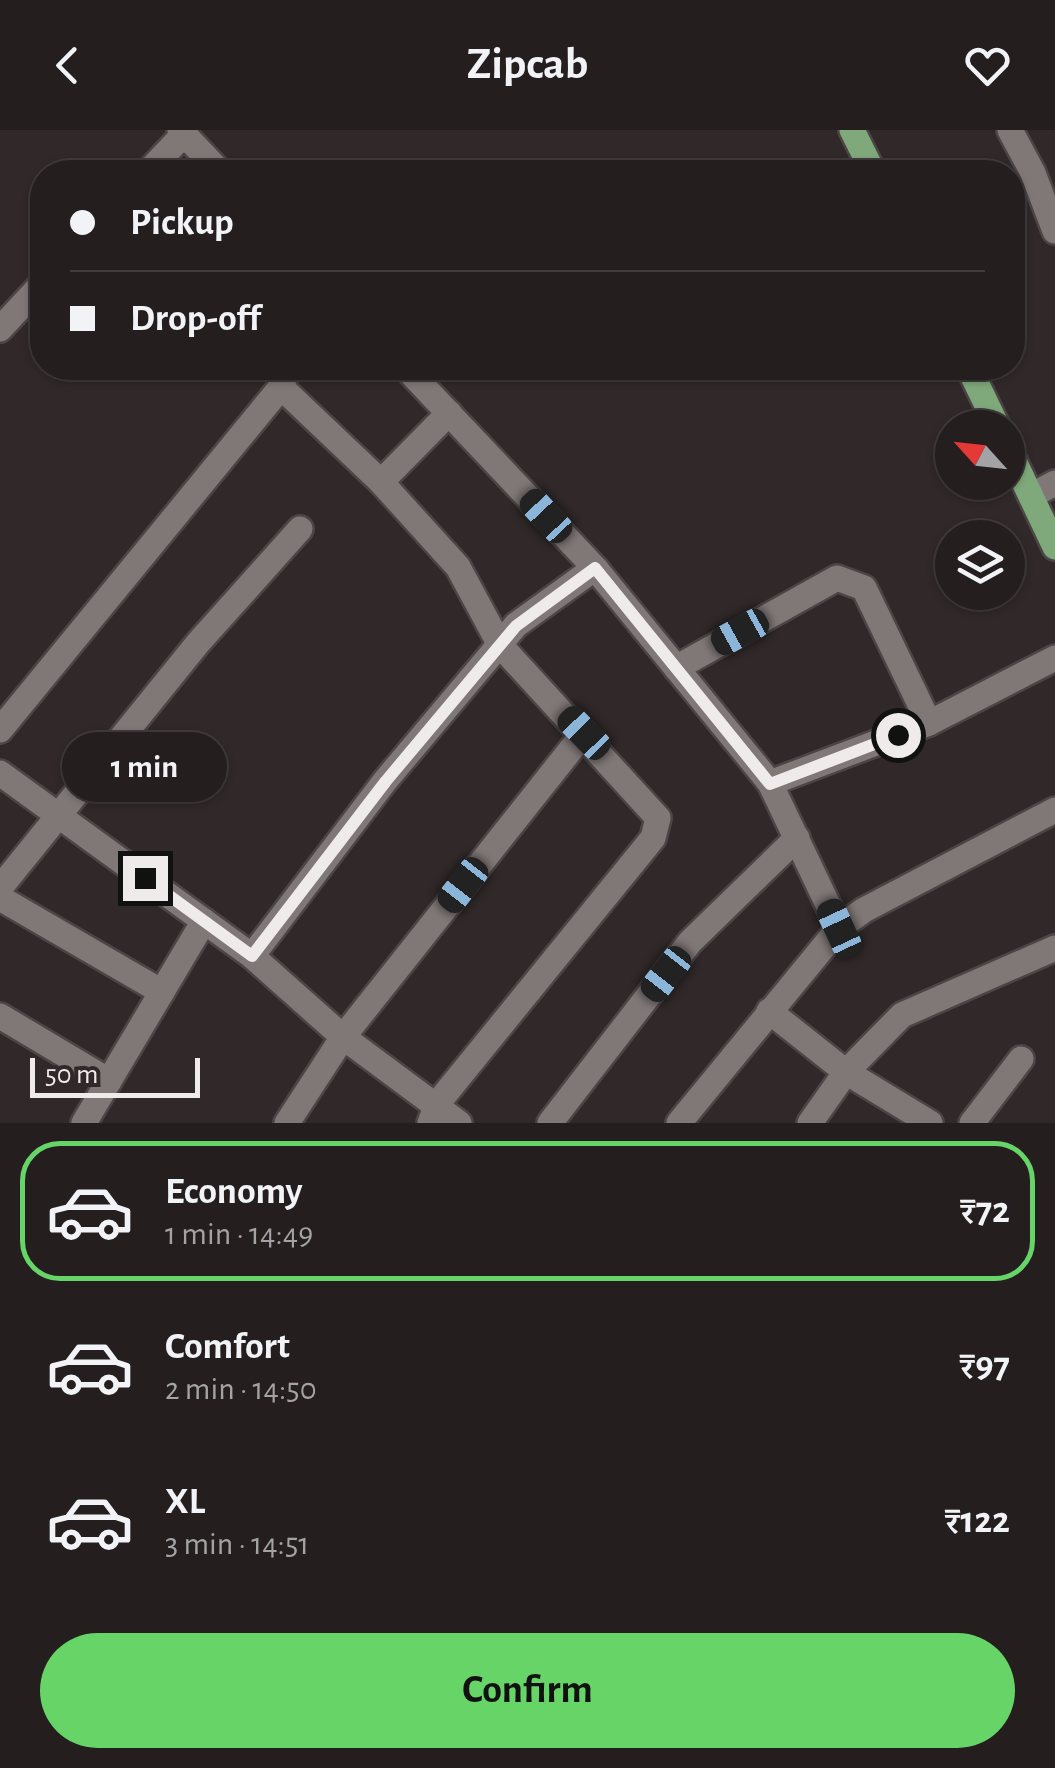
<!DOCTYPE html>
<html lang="en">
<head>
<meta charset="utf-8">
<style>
  :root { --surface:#241e1f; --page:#2c2728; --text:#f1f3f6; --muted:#a3a2a4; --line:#413c3d; --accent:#66d466 }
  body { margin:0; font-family:"Alegreya Sans",sans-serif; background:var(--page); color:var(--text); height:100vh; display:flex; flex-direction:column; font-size:38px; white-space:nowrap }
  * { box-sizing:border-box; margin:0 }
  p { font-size:32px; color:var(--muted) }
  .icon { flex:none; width:55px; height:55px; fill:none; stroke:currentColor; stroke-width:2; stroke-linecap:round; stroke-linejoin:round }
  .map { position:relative; height:993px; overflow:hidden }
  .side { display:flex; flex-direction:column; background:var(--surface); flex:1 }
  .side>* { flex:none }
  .guide { position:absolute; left:30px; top:30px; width:995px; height:220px; border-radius:40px; box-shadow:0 2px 8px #0004,0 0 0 2px var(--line); display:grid; align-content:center; height:220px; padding:0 40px; background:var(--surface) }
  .needle { width:65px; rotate:297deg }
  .fabs { position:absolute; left:935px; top:280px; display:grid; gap:20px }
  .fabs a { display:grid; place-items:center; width:90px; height:90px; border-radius:50%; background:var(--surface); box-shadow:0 2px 8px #0004,0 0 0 2px var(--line); font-size:50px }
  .scale { position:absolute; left:30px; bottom:25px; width:170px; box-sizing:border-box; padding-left:10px; border:5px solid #f0ebeb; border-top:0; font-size:28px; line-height:35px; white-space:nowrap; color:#f0ebeb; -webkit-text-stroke:8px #302829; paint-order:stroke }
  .end { position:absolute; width:45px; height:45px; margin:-22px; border:12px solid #f0ebeb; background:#111; box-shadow:0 0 0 5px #111 }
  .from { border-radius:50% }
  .bubble { position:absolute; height:70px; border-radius:35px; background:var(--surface); box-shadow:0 2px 8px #0004,0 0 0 2px var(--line); font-size:32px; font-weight:700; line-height:70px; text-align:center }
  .car { position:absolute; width:30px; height:60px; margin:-30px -15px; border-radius:12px; box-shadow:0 0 8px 2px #0007; background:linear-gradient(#222 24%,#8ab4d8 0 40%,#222 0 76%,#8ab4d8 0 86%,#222 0) }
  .guide b { display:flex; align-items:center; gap:35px; height:95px; font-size:38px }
  .guide b+b { border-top:2px solid var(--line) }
  .guide i { width:25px; height:25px; background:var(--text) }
  ul { padding:18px 0 0; list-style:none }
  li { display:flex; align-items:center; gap:30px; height:140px; margin:0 20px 15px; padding:0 20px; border:5px solid transparent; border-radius:40px }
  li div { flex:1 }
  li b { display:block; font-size:38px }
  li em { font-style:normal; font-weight:700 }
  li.current { border-color:var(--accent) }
  li>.icon { width:90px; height:90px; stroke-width:1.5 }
  .button { display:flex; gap:20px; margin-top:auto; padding:20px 40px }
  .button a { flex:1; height:115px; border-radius:60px; background:var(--accent); color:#111; font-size:40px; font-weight:700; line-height:115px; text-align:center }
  header { display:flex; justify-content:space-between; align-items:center; height:130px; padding:0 40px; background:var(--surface); font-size:45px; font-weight:700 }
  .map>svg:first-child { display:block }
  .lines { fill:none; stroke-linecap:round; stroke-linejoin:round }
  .minor-casing { stroke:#4c4546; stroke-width:30 }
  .major-casing { stroke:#4c4546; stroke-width:30 }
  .minor { stroke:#807777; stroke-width:25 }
  .major { stroke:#7fa97b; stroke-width:25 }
  .route { stroke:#f0ebeb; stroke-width:12 }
</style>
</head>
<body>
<header><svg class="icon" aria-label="back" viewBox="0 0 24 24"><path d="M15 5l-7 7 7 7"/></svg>Zipcab<svg class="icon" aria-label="heart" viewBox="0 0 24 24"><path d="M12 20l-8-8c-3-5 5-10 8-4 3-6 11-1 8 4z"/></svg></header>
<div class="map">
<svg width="1055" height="993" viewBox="0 0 1055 993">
  <rect width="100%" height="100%" fill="#302829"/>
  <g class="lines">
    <g class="minor-casing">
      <g id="minor">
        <polyline points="180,0 220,42"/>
        <polyline points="1010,0 1033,43 1055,101"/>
        <polyline points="148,42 184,4"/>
        <polyline points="0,199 42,154"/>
        <polyline points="406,238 595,438 770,653"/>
        <polyline points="281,257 381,352 458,437 500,515 658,688 653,708 437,974 430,993"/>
        <polyline points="381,352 449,283"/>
        <polyline points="1031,366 1055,353"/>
        <polyline points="676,538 837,448 864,458 929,593"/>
        <polyline points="0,600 281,257 288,238"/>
        <polyline points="0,643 252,826 343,907 459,993"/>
        <polyline points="0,758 198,513 300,399"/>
        <polyline points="0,768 162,862"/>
        <polyline points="839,798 770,653 929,593 1055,528"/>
        <polyline points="252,826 385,651 516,495 595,438"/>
        <polyline points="769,881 846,942 930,993"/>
        <polyline points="0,886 109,951"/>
        <polyline points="84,993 204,791"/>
        <polyline points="287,993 343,907 584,603"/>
        <polyline points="550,993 690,812 797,708"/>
        <polyline points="679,993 839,798 864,780 1055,680"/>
        <polyline points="810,993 846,942 902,885 1055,818"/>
        <polyline points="972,993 1021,929"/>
      </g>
    </g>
    <g class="major-casing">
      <g id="major">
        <polyline points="852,0 873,42"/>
        <polyline points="969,238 998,298"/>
        <polyline points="1008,318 1055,417"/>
      </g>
    </g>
    <use href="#minor" class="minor"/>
    <use href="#major" class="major"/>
  </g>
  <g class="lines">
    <polyline class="route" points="145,748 252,826 386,651 516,496 595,438 770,654 898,605"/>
  </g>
</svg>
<div class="fabs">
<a><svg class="needle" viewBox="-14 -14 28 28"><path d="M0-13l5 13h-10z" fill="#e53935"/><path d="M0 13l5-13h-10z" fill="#a3a2a4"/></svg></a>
<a><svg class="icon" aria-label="layers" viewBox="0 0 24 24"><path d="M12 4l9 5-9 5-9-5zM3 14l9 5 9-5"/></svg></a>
</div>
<div class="scale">50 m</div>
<i class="end from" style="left:898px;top:605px"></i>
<i class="end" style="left:145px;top:748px"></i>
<div class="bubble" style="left:62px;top:602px;width:165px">1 min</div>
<i class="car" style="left:546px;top:386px;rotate:317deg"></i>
<i class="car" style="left:740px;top:502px;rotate:241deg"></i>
<i class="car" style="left:584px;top:603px;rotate:316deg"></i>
<i class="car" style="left:463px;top:755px;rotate:218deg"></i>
<i class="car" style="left:839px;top:798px;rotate:335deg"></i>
<i class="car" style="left:666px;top:844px;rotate:218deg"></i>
<div class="guide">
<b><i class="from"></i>Pickup</b>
<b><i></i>Drop-off</b>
</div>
</div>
<section class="side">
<ul>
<li class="current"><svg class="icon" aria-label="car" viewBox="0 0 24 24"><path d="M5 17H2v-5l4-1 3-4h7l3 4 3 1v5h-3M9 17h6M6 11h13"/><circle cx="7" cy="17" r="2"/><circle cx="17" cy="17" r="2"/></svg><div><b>Economy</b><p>1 min · 14:49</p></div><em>₹72</em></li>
<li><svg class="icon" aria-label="car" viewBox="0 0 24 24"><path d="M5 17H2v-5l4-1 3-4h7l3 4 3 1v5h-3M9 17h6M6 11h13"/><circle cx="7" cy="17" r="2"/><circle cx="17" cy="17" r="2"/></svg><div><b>Comfort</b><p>2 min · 14:50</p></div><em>₹97</em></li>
<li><svg class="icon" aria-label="car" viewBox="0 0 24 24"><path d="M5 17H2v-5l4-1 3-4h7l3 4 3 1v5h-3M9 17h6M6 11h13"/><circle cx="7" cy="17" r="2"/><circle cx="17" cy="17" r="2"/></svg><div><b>XL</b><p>3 min · 14:51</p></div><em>₹122</em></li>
</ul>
<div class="button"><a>Confirm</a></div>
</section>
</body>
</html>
